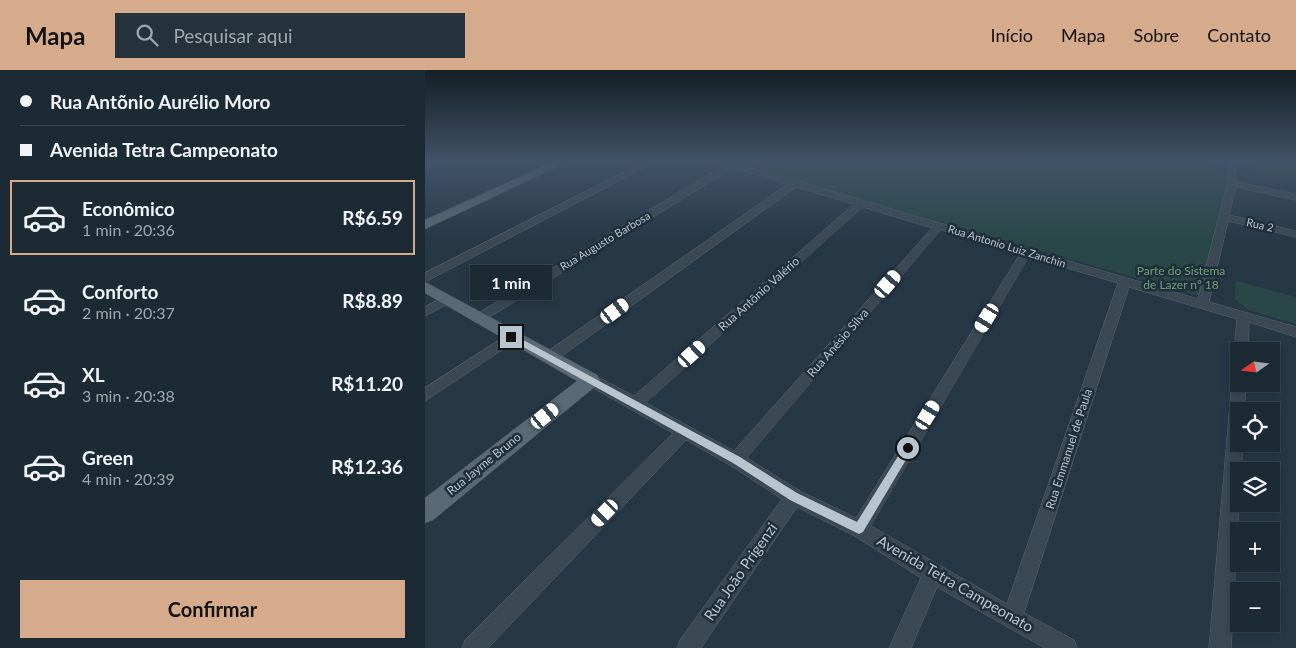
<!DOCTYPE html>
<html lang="pt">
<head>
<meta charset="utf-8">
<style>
  :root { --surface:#1c2a34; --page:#25323c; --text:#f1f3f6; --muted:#a0a7ac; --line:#3a464f; --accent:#d6ab8b }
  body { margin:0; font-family:Lato,sans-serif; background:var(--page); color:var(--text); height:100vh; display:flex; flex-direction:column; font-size:19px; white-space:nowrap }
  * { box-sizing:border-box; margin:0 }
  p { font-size:16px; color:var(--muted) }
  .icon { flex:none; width:28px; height:28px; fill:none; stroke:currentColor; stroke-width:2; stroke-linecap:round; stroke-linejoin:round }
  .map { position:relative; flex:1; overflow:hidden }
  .sheet { display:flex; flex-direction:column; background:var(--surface); width:425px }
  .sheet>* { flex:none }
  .banner { display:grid; align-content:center; height:110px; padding:0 20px; background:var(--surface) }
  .needle { width:32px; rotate:256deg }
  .fabs { position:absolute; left:805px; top:272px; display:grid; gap:10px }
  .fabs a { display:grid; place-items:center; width:50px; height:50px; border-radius:0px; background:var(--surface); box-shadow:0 2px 8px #0003,0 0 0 1px var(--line); font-size:25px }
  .end { position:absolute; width:22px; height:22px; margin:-11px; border:6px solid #b8c4ce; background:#111; box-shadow:0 0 0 2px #111 }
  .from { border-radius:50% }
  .bubble { position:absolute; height:35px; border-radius:0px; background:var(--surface); box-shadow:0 2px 8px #0003,0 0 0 1px var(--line); font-size:16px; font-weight:700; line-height:35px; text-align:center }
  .car { position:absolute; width:15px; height:30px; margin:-15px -8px; border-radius:6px; box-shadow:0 0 4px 1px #0007; background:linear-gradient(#fff 24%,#345 0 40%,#fff 0 76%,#345 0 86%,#fff 0) }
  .banner b { display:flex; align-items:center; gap:18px; height:48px; font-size:19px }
  .banner b+b { border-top:1px solid var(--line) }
  .banner i { width:12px; height:12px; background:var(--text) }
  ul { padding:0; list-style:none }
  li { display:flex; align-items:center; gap:15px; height:75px; margin:0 10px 8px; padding:0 10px; border:2px solid transparent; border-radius:0px }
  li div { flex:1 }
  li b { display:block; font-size:19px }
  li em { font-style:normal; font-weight:700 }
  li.active { border-color:var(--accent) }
  li>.icon { width:45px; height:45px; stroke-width:1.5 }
  .action { display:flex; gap:10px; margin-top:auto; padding:10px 20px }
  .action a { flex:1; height:58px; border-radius:0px; background:var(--accent); color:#111; font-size:20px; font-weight:700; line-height:58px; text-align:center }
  header { display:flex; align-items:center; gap:30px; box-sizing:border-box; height:70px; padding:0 25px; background:var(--accent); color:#111 }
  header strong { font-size:24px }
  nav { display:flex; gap:28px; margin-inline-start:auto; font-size:18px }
  .search { width:350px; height:45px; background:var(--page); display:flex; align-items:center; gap:12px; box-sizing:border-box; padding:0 18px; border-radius:0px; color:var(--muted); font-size:19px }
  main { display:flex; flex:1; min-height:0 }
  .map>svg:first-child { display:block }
  .green { fill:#284746 }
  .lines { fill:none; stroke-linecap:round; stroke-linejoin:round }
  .minor-casing { stroke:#596772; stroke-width:1 }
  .major-casing { stroke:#44535e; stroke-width:1 }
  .minor { fill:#3b4955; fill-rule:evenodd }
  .major { fill:#596975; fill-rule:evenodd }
  .route { fill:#b8c4ce }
  .labels { text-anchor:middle; stroke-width:5; stroke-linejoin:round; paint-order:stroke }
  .far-street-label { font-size:11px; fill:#b8c4ce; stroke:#1f2f3b }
  .park-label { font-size:12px; fill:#6ea172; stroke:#1f2f3b }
  .street-label { font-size:12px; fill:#b8c4ce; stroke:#1f2f3b }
  .near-street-label { font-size:15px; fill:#b8c4ce; stroke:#1f2f3b }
</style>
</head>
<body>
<header>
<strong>Mapa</strong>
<div class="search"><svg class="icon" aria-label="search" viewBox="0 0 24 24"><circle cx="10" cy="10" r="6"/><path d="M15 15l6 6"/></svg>Pesquisar aqui</div>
<nav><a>Início</a><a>Mapa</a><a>Sobre</a><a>Contato</a></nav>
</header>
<main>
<section class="sheet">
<div class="banner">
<b><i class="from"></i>Rua Antõnio Aurélio Moro</b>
<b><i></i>Avenida Tetra Campeonato</b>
</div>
<ul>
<li class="active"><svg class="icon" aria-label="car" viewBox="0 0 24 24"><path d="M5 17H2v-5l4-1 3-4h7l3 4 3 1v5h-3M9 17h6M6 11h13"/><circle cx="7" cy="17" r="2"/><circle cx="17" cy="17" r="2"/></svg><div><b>Econômico</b><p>1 min · 20:36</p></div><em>R$6.59</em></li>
<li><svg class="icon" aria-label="car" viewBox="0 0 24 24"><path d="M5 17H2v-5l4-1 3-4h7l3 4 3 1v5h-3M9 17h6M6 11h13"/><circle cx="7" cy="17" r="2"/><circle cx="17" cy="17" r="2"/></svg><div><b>Conforto</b><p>2 min · 20:37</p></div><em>R$8.89</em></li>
<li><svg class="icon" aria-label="car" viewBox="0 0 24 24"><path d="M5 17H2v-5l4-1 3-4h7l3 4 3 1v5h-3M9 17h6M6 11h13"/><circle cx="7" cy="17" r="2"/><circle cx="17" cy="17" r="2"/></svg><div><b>XL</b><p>3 min · 20:38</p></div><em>R$11.20</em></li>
<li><svg class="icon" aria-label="car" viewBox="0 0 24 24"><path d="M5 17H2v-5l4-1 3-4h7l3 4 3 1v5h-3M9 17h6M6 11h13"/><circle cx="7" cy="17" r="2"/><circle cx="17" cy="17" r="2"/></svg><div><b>Green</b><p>4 min · 20:39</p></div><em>R$12.36</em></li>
</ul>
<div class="action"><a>Confirmar</a></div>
</section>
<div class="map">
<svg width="871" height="578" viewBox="0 0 871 578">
  <rect width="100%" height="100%" fill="#263846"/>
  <g class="green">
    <polygon points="303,91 784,91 803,106 780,224 770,225"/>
    <polygon points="826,91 871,91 871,110 822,100"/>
    <polygon points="811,211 871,227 871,254 823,240 810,229"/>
  </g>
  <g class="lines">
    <g class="minor-casing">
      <g id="minor">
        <polygon points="9,91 21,91 0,101 0,95"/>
        <polygon points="221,91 232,91 0,212 0,203"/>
        <path d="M290,91H304L773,229L802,114V98L805,91H813L810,98L811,112L871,124V130L811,117L804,145L871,161V167L803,151L784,232L871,257V267L824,252L823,281H814V285L811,284L809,281L812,249L704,217L599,543L649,570L652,578H620L512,517L486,578H464L496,508L428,465L372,437L276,578H252L255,570L357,429L305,395L261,370L63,578H37L40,570L248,363L161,314L159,310L161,306L166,305L171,306L209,326L429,134L371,117L130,291H120L118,287L120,283L363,114L308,98L58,251H50L48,248L50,245L299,95ZM438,137L507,158L309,381L221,333ZM516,160L595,184L431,448L375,421L322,388ZM604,187L693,213L582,534L446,456Z"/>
        <polygon points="21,226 27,230 25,233 0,246 0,237"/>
        <polygon points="87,262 92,264 94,267 92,270 0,331 0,318"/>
        <polygon points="814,306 814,314 821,314 819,341 814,341 814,374 818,374 816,401 814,401 814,434 806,578 784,578 807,311 809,307"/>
      </g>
    </g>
    <g class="major-casing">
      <g id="major">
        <polygon points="130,91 145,91 0,159 0,150"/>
        <polygon points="0,212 172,305 175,310 172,315 8,450 0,453 0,428 152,311 0,223"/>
      </g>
    </g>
    <use href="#minor" class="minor"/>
    <use href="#major" class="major"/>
  </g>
  <linearGradient id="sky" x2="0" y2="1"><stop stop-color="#151f26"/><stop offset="0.53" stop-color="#415368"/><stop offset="1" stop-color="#415368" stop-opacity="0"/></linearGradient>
  <rect width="871" height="172" fill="url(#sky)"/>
  <polygon class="route" points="84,265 89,265 315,387 372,423 432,452 480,375 486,375 488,378 438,462 434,464 365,430 308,393 84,269"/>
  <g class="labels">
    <g class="far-street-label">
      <text transform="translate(835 155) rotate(13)" y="4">Rua 2</text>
      <text transform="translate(180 171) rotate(-31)" y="4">Rua Augusto Barbosa</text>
      <text transform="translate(582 176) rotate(17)" y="4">Rua Antonio Luiz Zanchin</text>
    </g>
    <g class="park-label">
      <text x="756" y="205">Parte do Sistema<tspan x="756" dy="14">de Lazer nº 18</tspan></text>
    </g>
    <g class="street-label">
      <text transform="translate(334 224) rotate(-42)" y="4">Rua Antõnio Valério</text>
      <text transform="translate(413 273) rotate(-49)" y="4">Rua Anésio Silva</text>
      <text transform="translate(644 379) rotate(-72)" y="4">Rua Emmanuel de Paula</text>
      <text transform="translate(59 394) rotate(-39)" y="4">Rua Jayme Bruno</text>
    </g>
    <g class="near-street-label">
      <text transform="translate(316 502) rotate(-55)" y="5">Rua João Prigenzi</text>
      <text transform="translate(530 514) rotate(30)" y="5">Avenida Tetra Campeonato</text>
    </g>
  </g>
</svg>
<div class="fabs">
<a><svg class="needle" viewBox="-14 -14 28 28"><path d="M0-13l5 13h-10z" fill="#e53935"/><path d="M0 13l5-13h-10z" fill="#a0a7ac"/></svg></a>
<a><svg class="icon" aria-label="locate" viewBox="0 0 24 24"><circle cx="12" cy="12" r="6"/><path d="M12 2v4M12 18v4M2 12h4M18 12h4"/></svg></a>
<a><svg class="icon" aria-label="layers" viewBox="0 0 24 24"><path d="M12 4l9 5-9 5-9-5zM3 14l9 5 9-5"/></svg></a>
<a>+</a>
<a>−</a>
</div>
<i class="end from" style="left:483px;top:378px"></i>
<i class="end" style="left:86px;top:267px"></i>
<div class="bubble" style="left:45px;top:195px;width:82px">1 min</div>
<i class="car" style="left:463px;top:214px;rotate:41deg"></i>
<i class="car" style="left:190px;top:241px;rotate:54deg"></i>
<i class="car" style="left:562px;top:248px;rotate:211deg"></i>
<i class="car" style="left:267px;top:284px;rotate:48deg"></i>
<i class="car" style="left:503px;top:345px;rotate:31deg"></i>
<i class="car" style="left:120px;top:346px;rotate:51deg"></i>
<i class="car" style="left:180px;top:443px;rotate:224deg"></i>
</div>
</main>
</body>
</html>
